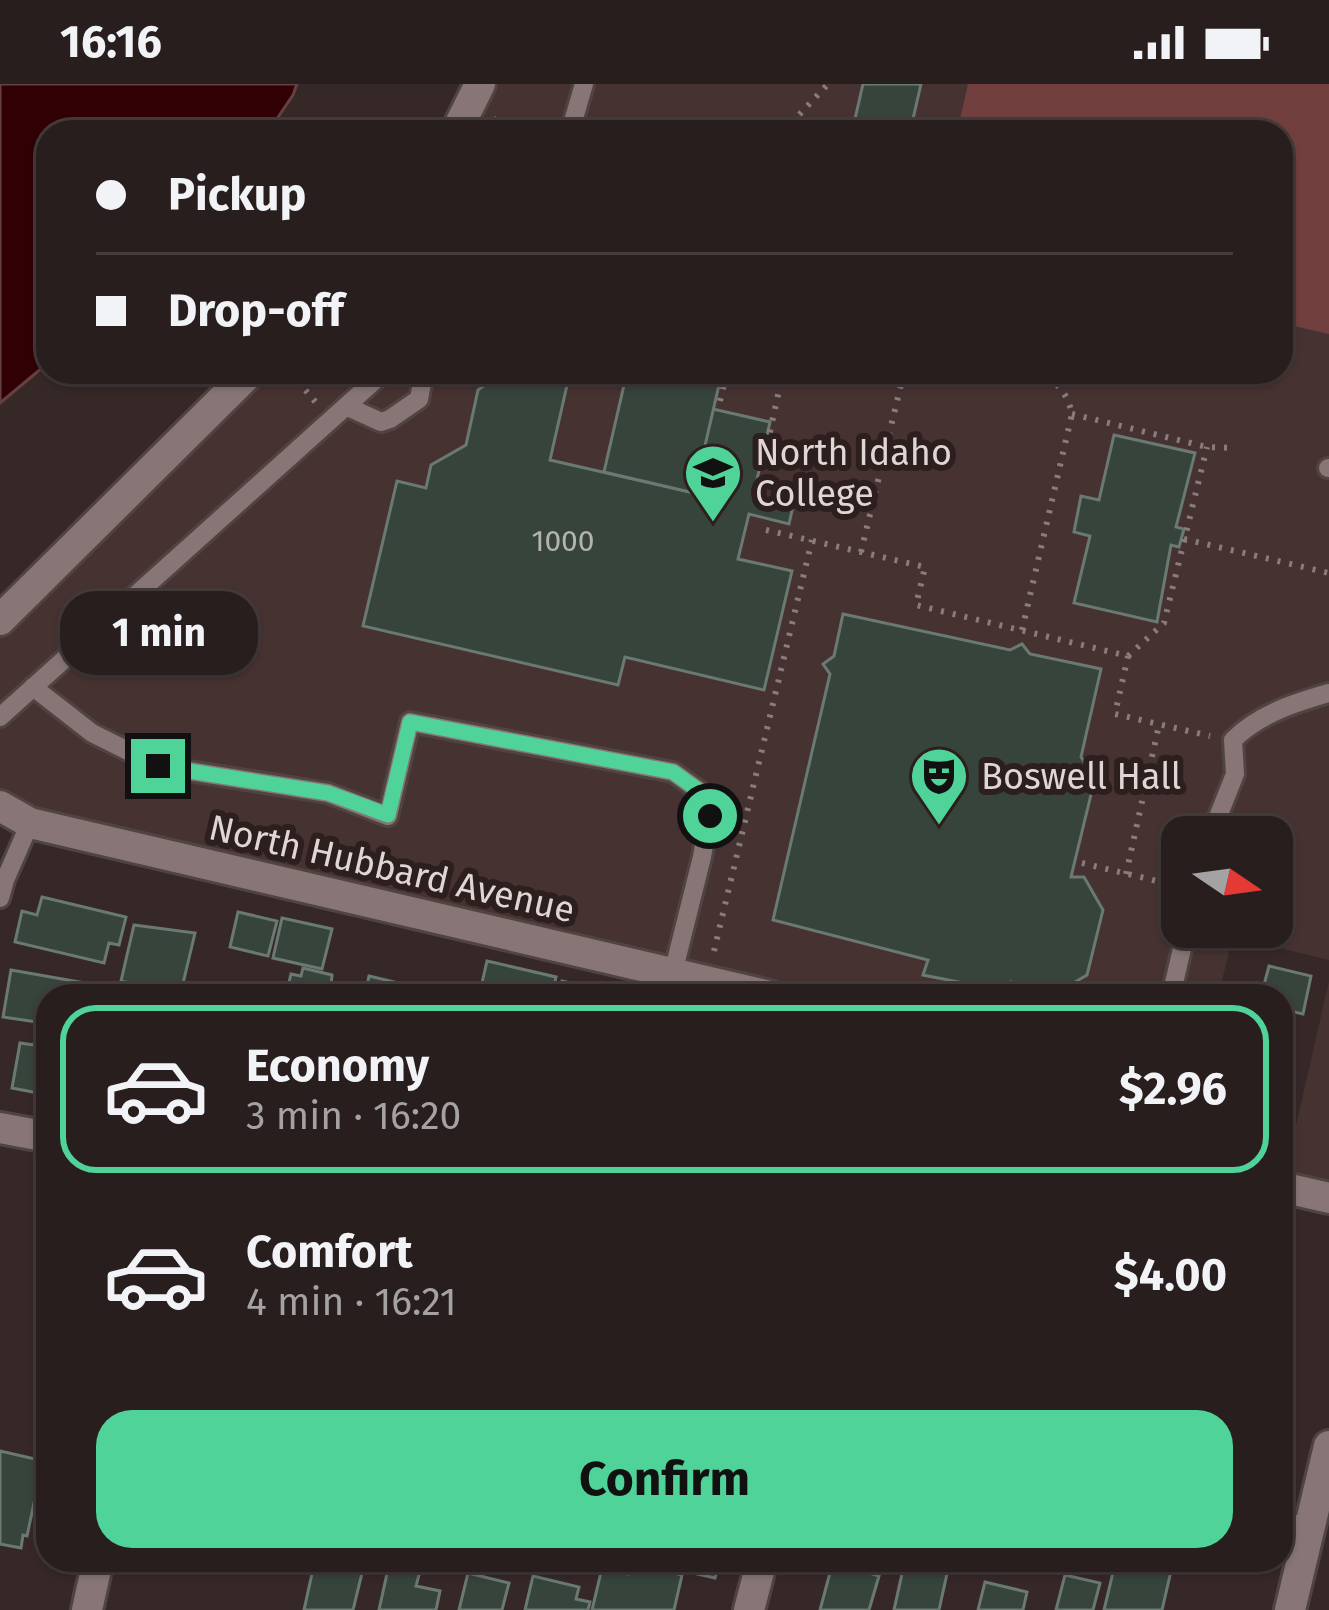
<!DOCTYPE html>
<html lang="en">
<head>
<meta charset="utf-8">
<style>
  :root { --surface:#291e1e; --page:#312727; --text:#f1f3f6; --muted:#a5a2a4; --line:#453c3c; --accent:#50d398 }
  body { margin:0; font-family:"Fira Sans",sans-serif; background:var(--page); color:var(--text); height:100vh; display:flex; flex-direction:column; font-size:45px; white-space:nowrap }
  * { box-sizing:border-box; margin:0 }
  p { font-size:39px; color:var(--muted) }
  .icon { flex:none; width:66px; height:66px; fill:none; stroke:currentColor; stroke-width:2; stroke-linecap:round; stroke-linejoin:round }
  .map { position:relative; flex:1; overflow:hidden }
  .details { position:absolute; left:36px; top:900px; width:1257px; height:588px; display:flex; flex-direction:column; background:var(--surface); border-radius:36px; box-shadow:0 3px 9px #0004,0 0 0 3px var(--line) }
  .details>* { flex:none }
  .hud { position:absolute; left:36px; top:36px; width:1257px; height:264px; border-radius:36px; box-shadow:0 3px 9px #0004,0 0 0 3px var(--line); display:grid; align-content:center; height:264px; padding:0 60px; background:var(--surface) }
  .needle { width:78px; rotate:103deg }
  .fabs { position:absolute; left:1161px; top:732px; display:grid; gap:24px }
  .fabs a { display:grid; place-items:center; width:132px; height:132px; border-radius:24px; background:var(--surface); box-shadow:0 3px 9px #0004,0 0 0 3px var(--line); font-size:60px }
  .end { position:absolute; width:54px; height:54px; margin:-27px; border:15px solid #50d398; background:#111; box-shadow:0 0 0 6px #111 }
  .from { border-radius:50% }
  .bubble { position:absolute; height:84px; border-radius:36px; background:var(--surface); box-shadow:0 3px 9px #0004,0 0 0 3px var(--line); font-size:39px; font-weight:700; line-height:84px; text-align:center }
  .hud b { display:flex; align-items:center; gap:42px; height:114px; font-size:45px }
  .hud b+b { border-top:3px solid var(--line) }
  .hud i { width:30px; height:30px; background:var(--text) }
  ul { padding:21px 0 0; list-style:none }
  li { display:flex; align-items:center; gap:36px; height:168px; margin:0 24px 18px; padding:0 36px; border:6px solid transparent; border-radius:36px }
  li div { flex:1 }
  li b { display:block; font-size:45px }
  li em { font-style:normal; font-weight:700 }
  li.current { border-color:var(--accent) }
  li>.icon { width:108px; height:108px; stroke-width:1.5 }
  .action { display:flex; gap:24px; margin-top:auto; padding:24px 60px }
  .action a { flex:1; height:138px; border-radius:36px; background:var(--accent); color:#111; font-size:48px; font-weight:700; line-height:138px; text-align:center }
  .status { display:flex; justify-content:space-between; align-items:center; height:84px; padding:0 60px; background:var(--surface); direction:ltr }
  .status svg { height:33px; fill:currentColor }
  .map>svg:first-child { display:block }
  .built { fill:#463231; fill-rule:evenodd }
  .green { fill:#723f3f }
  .water { fill:#310004; stroke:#654043; stroke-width:3 }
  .building { fill:#36443c; stroke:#6a7971; stroke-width:3 }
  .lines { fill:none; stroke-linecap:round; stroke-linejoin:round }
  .service-casing { stroke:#504443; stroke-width:24 }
  .minor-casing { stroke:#504443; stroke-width:36 }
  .tertiary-casing { stroke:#504443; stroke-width:36 }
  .path { stroke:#887c7c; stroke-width:6; stroke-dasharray:3 9; stroke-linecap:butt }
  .service { stroke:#887676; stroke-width:18 }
  .minor { stroke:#887676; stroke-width:30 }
  .tertiary { stroke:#887676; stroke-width:30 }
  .route { stroke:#50d398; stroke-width:15 }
  .labels { text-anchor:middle; stroke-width:12; stroke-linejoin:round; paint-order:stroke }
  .number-label { font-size:30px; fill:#b5b2af }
  .poi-label { font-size:36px; fill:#dfd6d5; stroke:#2c1f1e; text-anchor:start }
  .street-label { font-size:36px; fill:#dfd6d5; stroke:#2c1f1e }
</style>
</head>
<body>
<div class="status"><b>16:16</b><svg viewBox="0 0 49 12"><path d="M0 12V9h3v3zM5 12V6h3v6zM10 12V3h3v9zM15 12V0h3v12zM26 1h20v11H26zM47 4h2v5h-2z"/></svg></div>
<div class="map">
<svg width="1329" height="1526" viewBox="0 0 1329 1526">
  <rect width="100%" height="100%" fill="#372828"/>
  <g class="built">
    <path d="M480,0H1329V876L1233,853L1218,912H770L0,722V536L250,288H1281V48H456ZM1182,753H1272V843H1182Z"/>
    <polygon points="1329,897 1329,1114 1282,1103"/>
  </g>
  <polygon class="green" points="968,0 1329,0 1329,250 1281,239 1281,48 957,48"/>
  <polygon class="water" points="0,0 297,0 293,11 268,48 48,48 48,279 0,319"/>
  <g class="building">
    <polygon points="863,0 921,0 910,48 852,48"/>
    <polygon points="504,288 570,288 550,376 694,409 713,325 770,338 753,413 793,422 789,440 749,430 738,475 792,487 764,606 625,573 618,601 363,542 397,397 426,404 431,381 466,361 478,306"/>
    <polygon points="627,288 722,288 694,409 604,388"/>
    <polygon points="1114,351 1195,369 1176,443 1184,445 1179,463 1171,461 1157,538 1074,519 1090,452 1074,448 1081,412 1099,416"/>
    <polygon points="843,530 1010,566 1022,560 1030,570 1101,585 1081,673 1095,694 1071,793 1084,793 1103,826 1087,891 1058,908 1011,898 1009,908 923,891 928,876 773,836 830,590 823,580 834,572"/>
    <polygon points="42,813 126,833 119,861 109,859 104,879 15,858 22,827 37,831"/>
    <polygon points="238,828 277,837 268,872 230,863"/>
    <polygon points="282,834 332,845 322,885 273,874"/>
    <polygon points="134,841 195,849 180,912 146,912 148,903 121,897"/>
    <polygon points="487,877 556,893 552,912 479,912"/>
    <polygon points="1269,882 1311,892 1303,930 1281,925 1281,912 1261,912"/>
    <polygon points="303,884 332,891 330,912 271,912 272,906 286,910 291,890 301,892"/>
    <polygon points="11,886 85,899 83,912 48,912 48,1011 12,1004 20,959 34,961 37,938 3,933"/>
    <polygon points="369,892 403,900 400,912 365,912"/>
    <polygon points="562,897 622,911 559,912"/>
    <polygon points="0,1367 48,1378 48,1422 34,1419 27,1452 23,1451 21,1464 0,1460"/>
    <polygon points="315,1476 343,1476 342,1484 362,1489 353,1526 304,1526"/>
    <polygon points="390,1476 423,1476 416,1502 440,1507 436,1526 379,1526"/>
    <polygon points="682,1476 720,1476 715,1494 680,1486"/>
    <polygon points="823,1476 873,1476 869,1489 879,1492 869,1526 820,1526 831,1485 821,1483"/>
    <polygon points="905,1476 950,1476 939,1526 894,1526"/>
    <polygon points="1116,1476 1139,1476 1138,1480 1171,1487 1162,1526 1104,1526"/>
    <polygon points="630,1478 682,1491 674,1526 592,1526 602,1484 628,1490"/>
    <polygon points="468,1489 509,1499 502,1526 459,1526"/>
    <polygon points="1065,1491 1100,1499 1093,1526 1056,1526"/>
    <polygon points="533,1492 579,1503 576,1515 590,1518 588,1526 525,1526"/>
    <polygon points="985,1498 1027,1508 1023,1526 978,1526"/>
  </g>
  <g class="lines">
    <g class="service-casing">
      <g id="service">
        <polyline points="570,48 584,0"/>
        <polyline points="348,323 381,338 390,335 419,315 424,288"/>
        <polyline points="1328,384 1329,384"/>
        <polyline points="33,603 92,649 158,682 328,709 388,732 410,638 673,688 698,706 709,732 702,773 673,889"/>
        <polyline points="0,633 384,288"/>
        <path d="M1210,753L1235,690L1233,656C1259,630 1294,619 1329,609"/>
        <polyline points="0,814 5,796 30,739"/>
        <polyline points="1171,912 1187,843"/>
        <polyline points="1281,1437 1310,1443"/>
      </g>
    </g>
    <g class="minor-casing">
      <g id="minor">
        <polyline points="0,722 30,739 770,912"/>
        <polyline points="0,1044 48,1053"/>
        <polyline points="1281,1103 1329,1114"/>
        <polyline points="87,1526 98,1476"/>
        <polyline points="749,1526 762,1476"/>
        <polyline points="1290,1526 1329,1362"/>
      </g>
    </g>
    <g class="tertiary-casing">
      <g id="tertiary">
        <polyline points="456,48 480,0"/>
        <polyline points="0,536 250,288"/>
      </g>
    </g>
    <g class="path">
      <polyline points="493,34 506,48"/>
      <polyline points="783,48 828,0"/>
      <polyline points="290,288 318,321"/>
      <polyline points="720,317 727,288"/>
      <polyline points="1072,330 1207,363 1236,364"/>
      <polyline points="757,407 783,288"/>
      <polyline points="766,446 925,483 916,521 1128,572 1115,630 1210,652"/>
      <polyline points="1184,455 1329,489"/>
      <polyline points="861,468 904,288"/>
      <path d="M1022,546L1072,330C1067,308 1056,295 1034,288"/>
      <polyline points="1128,572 1164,539 1207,363"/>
      <polyline points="1082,779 1182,803"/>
      <polyline points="1126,790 1159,641"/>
      <polyline points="714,867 812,456"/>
    </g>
    <use href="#service" class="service"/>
    <use href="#minor" class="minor"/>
    <use href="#tertiary" class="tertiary"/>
  </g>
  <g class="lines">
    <polyline class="route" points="158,682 328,709 388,731 410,638 673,688 698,706 710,732"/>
  </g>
  <defs>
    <g id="university-pin" transform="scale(3)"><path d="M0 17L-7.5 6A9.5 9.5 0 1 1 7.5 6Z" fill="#50d398" stroke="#2c1f1e"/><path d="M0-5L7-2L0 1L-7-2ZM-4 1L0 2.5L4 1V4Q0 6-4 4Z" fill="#111"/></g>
    <g id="theatre-pin" transform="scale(3)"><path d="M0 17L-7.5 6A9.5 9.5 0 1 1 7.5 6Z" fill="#50d398" stroke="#2c1f1e"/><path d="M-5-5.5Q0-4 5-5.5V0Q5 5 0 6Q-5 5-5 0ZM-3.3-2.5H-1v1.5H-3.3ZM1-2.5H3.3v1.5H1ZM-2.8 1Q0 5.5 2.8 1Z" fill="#111"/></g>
  </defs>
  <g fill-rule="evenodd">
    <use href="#university-pin" x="713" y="389"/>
    <use href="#theatre-pin" x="939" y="692"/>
  </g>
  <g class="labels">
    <g class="number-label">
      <text x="563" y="467">1000</text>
    </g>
    <g class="poi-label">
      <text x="755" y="381">North Idaho<tspan x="755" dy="41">College</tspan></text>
      <text x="981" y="705">Boswell Hall</text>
    </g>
    <g class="street-label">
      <text transform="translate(392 784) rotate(13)" y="13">North Hubbard Avenue</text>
    </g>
  </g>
</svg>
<div class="fabs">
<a><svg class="needle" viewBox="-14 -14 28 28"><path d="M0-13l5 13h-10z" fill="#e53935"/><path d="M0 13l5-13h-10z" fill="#a5a2a4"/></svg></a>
</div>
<i class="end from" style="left:710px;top:732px"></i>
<i class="end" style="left:158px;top:682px"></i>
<div class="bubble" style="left:60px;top:507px;width:198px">1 min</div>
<div class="hud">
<b><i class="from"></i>Pickup</b>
<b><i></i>Drop-off</b>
</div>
<section class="details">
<ul>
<li class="current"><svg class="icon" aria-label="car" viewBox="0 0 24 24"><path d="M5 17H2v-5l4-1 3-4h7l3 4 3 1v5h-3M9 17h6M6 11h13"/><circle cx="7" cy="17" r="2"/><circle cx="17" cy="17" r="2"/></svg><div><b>Economy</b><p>3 min · 16:20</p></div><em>$2.96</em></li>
<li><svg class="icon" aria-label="car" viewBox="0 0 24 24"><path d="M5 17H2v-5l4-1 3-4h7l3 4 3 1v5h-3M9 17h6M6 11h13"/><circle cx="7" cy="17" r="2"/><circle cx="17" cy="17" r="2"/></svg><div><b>Comfort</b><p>4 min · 16:21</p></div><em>$4.00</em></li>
</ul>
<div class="action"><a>Confirm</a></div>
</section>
</div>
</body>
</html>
